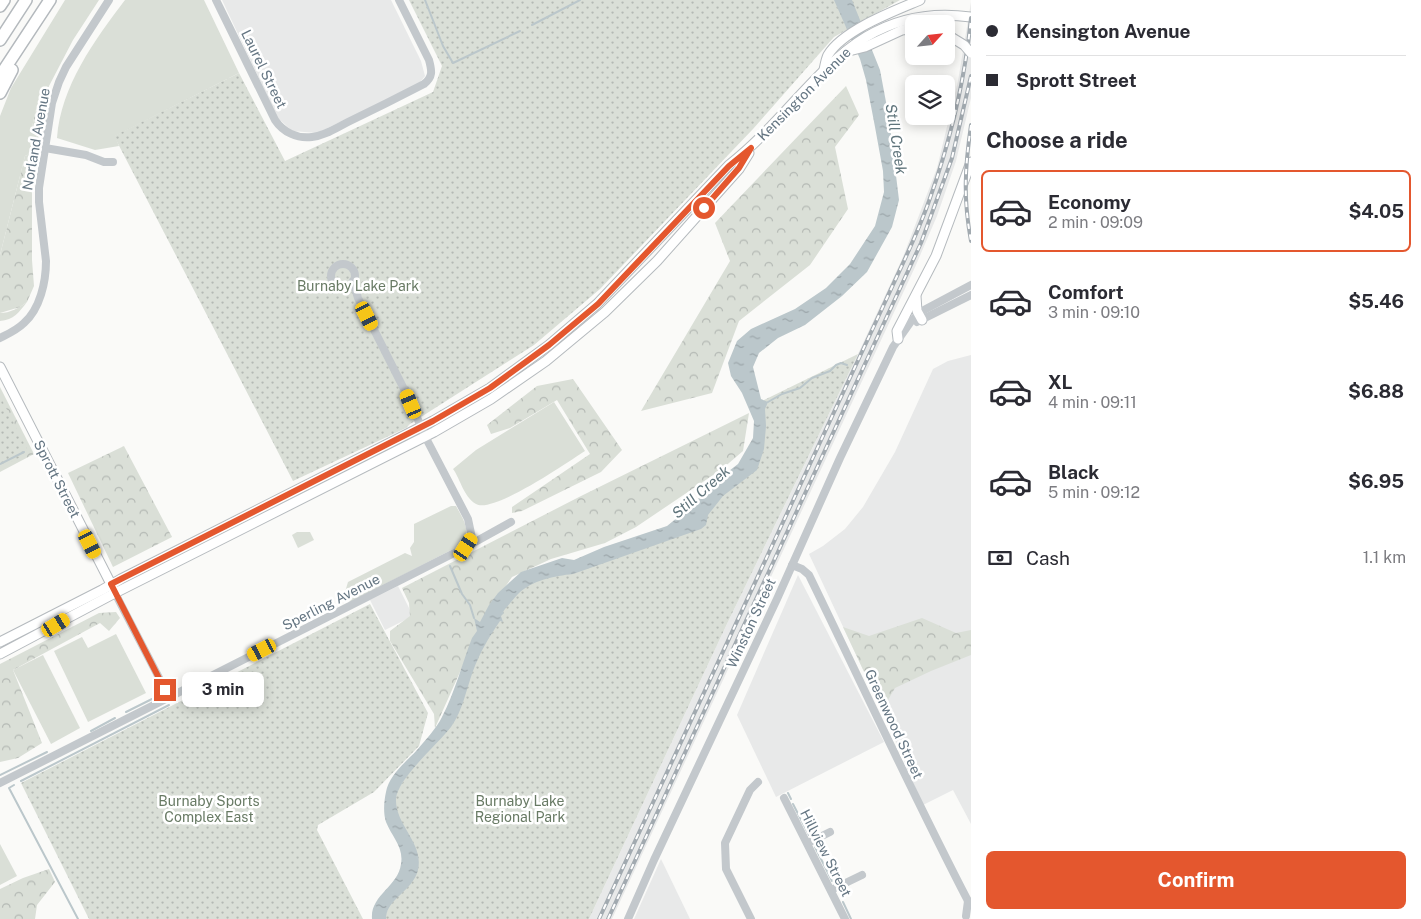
<!DOCTYPE html>
<html lang="en">
<head>
<meta charset="utf-8">
<style>
  :root { --surface:#fff; --page:#f2f2f3; --text:#2b2b33; --muted:#7c7c81; --line:#e1e1e2; --accent:#e4572e }
  body { margin:0; font-family:"Public Sans",sans-serif; background:var(--page); color:var(--text); height:100vh; display:flex; flex-direction:column; font-size:19px; white-space:nowrap }
  * { box-sizing:border-box; margin:0 }
  p { font-size:16px; color:var(--muted) }
  .icon { flex:none; width:28px; height:28px; fill:none; stroke:currentColor; stroke-width:2; stroke-linecap:round; stroke-linejoin:round }
  .map { position:relative; flex:1; overflow:hidden }
  .sheet { display:flex; flex-direction:column; background:var(--surface); width:450px }
  .sheet>* { flex:none }
  .banner { display:grid; align-content:center; height:110px; padding:0 15px; background:var(--surface) }
  .needle { width:32px; rotate:63deg }
  .buttons { position:absolute; left:905px; top:15px; display:grid; gap:10px }
  .buttons a { display:grid; place-items:center; width:50px; height:50px; border-radius:8px; background:var(--surface); box-shadow:0 2px 12px #0003; font-size:25px }
  .end { position:absolute; width:22px; height:22px; margin:-11px; border:6px solid #e4572e; background:#fff; box-shadow:0 0 0 2px #fff }
  .from { border-radius:50% }
  .bubble { position:absolute; height:35px; border-radius:8px; background:var(--surface); box-shadow:0 2px 12px #0003; font-size:16px; font-weight:700; line-height:35px; text-align:center }
  .car { position:absolute; width:15px; height:30px; margin:-15px -8px; border-radius:6px; box-shadow:0 0 4px 1px #0007; background:linear-gradient(#f5c518 24%,#345 0 40%,#f5c518 0 76%,#345 0 86%,#f5c518 0) }
  .banner b { display:flex; align-items:center; gap:18px; height:48px; font-size:19px }
  .banner b+b { border-top:1px solid var(--line) }
  .banner i { width:12px; height:12px; background:var(--text) }
  ul { padding:0; list-style:none }
  li { display:flex; align-items:center; gap:15px; height:82px; margin:0 10px 8px; padding:0 5px; border:2px solid transparent; border-radius:8px }
  li div { flex:1 }
  li b { display:block; font-size:19px }
  li em { font-style:normal; font-weight:700 }
  li.active { border-color:var(--accent) }
  li>.icon { width:45px; height:45px; stroke-width:1.5 }
  h2 { padding:0 15px; font-size:22px; line-height:60px }
  .pay { display:flex; align-items:center; gap:12px; height:55px; padding:0 15px; font-size:19px }
  .pay p { margin-inline-start:auto }
  .action { display:flex; gap:10px; margin-top:auto; padding:10px 15px }
  .action a { flex:1; height:58px; border-radius:8px; background:var(--accent); color:#fff; font-size:20px; font-weight:700; line-height:58px; text-align:center }
  main { display:flex; flex:1; min-height:0 }
  .map>svg:first-child { display:block }
  .built { fill:#e8e9e9 }
  .grass { fill:#dadfd7 }
  .forest { fill:url(#forest-crowns) }
  .park { fill:url(#park-dots) }
  .water { fill:url(#water-ripples) }
  .lines { fill:none; stroke-linecap:round; stroke-linejoin:round }
  .stream { stroke:#bbc7cb; stroke-width:2 }
  .major-casing { stroke:#b5babe; stroke-width:11 }
  .highway-casing { stroke:#b4b9bd; stroke-width:14 }
  .minor { stroke:#c3c8cc; stroke-width:8 }
  .major { stroke:#fff; stroke-width:9 }
  .highway { stroke:#fff; stroke-width:11 }
  .rail-casing { stroke:#a2aab0; stroke-width:4 }
  .rail { stroke:#fff; stroke-width:2; stroke-dasharray:5.5; stroke-linecap:butt }
  .major-bridge-casing { stroke:#b5babe; stroke-width:11; stroke-linecap:butt }
  .major-bridge { stroke:#fff; stroke-width:9 }
  .route { stroke:#e4572e; stroke-width:6 }
  .labels { text-anchor:middle; stroke-width:5; stroke-linejoin:round; paint-order:stroke }
  .street-label { font-size:14px; fill:#657683; stroke:#fff }
  .park-label { font-size:14px; fill:#687a64; stroke:#fff }
  .water-label { font-size:15px; font-style:italic; fill:#60757c; stroke:#fff }
</style>
</head>
<body>
<main>
<div class="map">
<svg width="971" height="919" viewBox="0 0 971 919">
  <defs>
    <pattern id="forest-crowns" width="20" height="18" patternUnits="userSpaceOnUse" patternTransform="scale(1.25)"><rect width="20" height="18" fill="#dadfd7"/><path d="M2 6a3 3 0 1 1 6 0M12 15a3 3 0 1 1 6 0" fill="none" stroke="#b4b9b4"/></pattern>
    <pattern id="park-dots" width="8" height="8" patternUnits="userSpaceOnUse" patternTransform="scale(1.25)"><rect width="8" height="8" fill="#dadfd7"/><path d="M2 2h.1M6 6h.1" fill="none" stroke="#b4b9b4" stroke-width="1.8" stroke-linecap="round"/></pattern>
    <pattern id="water-ripples" width="26" height="14" patternUnits="userSpaceOnUse" patternTransform="scale(1.25)"><rect width="26" height="14" fill="#bbc7cb"/><path d="M2 4q2-2 4 0t4 0M15 11q2-2 4 0t4 0" fill="none" stroke="#9ca6aa"/></pattern>
  </defs>
  <rect width="100%" height="100%" fill="#fafaf8"/>
  <g class="built">
    <polygon points="222,0 391,0 421,61 425,76 418,85 317,133 292,131 277,117"/>
    <polygon points="971,2 971,98 956,161 937,216 916,265 612,919 589,919 726,626 858,354 903,257 937,168 958,81"/>
    <polygon points="971,355 971,824 953,790 923,805 882,710 809,554 823,546 845,529 863,507 895,452 933,369 948,361"/>
    <polygon points="798,575 884,742 776,797 737,715"/>
    <polygon points="398,586 413,616 385,630 370,600"/>
    <polygon points="661,859 690,919 634,919"/>
  </g>
  <g class="grass">
    <polygon points="65,0 99,0 73,40 49,86 41,87 32,127 38,140 36,158 32,153 25,156 0,255 0,116 11,88"/>
    <path d="M125,0H204L239,73L115,136L119,146L95,150L57,138C61,86 94,41 125,0Z"/>
    <path d="M27,302C19,312 14,320 0,321V313C10,313 19,308 27,302Z"/>
    <path d="M554,402L585,451C568,462 493,514 476,504C463,496 461,480 453,469L476,450Z"/>
    <path d="M451,506H456C463,519 471,529 463,544L350,602L345,592L348,582L405,553L412,556L410,548L414,542V524Z"/>
    <polygon points="297,532 310,532 314,540 298,548 292,535"/>
    <polygon points="116,634 146,693 88,722 54,651 82,637 88,648"/>
    <polygon points="43,655 80,728 51,744 13,670"/>
    <polygon points="0,844 17,876 0,885"/>
  </g>
  <g class="forest">
    <polygon points="41,86 49,86 38,140 32,127"/>
    <polygon points="846,86 859,115 835,147 848,209 810,265 739,321 712,393 641,411 730,261 715,223"/>
    <polygon points="32,153 36,158 32,187 32,260 34,286 27,302 20,307 0,313 0,255 25,156"/>
    <polygon points="573,379 622,450 601,472 522,511 512,513 512,507 590,454 557,400 510,428 491,434 487,425 537,386"/>
    <polygon points="0,387 34,454 0,472"/>
    <polygon points="749,413 743,451 722,469 636,527 605,543 551,559 512,577 485,616 435,728 434,714 390,641 390,631 410,616 409,603 402,588 579,497"/>
    <polygon points="124,446 172,537 113,567 68,473"/>
    <polygon points="116,612 120,618 109,631 100,623 13,670 42,743 18,758 0,762 0,664 99,613"/>
    <polygon points="922,618 956,633 971,630 971,655 931,671 895,688 882,710 843,627 869,636"/>
    <polygon points="49,869 55,882 37,905 35,919 0,919 0,889 23,878"/>
  </g>
  <g class="park">
    <polygon points="409,0 906,0 900,0 834,37 753,129 600,289 534,345 410,424 406,428 293,481 114,136 239,73 285,161 433,92 442,66"/>
    <polygon points="858,354 726,626 589,919 384,919 390,904 409,878 394,795 412,768 451,721 475,658 509,596 546,575 691,528 757,460 764,400"/>
    <polygon points="0,396 29,453 0,467"/>
    <polygon points="370,604 428,713 419,746 374,792 318,825 317,830 363,919 89,919 21,783"/>
  </g>
  <path class="water" d="M834,0H852L880,70L889,118L899,200L892,227L867,272L842,296L805,325L778,338L759,353L753,367L761,399L768,402L765,409L766,426L764,449L757,470L723,496L708,515L706,525L701,529L573,574C555,576 532,580 518,594C513,599 510,604 505,609L503,612L504,613L501,616L503,622L500,621C489,637 480,652 473,671C466,690 463,710 451,727C438,744 397,779 396,799C395,825 424,843 418,870C413,891 386,899 386,919H372C370,895 398,887 401,864C404,847 392,837 386,822C383,813 384,801 386,792C389,775 406,762 417,750C426,739 436,729 442,717C455,692 462,664 472,638L477,631L474,618L480,622L489,605L498,593L521,572L562,558L574,560L604,547L667,526L688,509L716,481L738,464L753,438L754,421L742,393L731,376L728,363L737,341L751,329L795,309L826,288L850,264L875,226L884,192L883,171L875,127L866,80L860,59Z"/>
  <g class="lines">
    <g class="stream">
      <polyline points="425,0 443,46 453,63 520,31"/>
      <polyline points="532,25 580,0"/>
      <polyline points="768,402 782,394 800,388 812,378 830,371 836,365 841,363 847,365"/>
      <polyline points="0,464 24,452"/>
      <polyline points="450,566 462,594 470,605 474,618"/>
      <polyline points="126,712 152,699"/>
      <polyline points="91,731 115,718"/>
      <polyline points="0,775 47,752"/>
      <polyline points="21,781 169,705"/>
      <polyline points="14,785 9,788 78,919"/>
      <polyline points="788,793 791,799"/>
      <polyline points="793,804 809,835"/>
      <polyline points="815,847 832,881"/>
      <polyline points="843,902 851,919"/>
    </g>
    <g class="major-casing">
      <g id="major">
        <polyline points="845,52 865,47 902,30 914,28"/>
        <path d="M824,70C825,65 826,59 828,55C843,30 894,11 920,0"/>
        <polyline points="916,296 917,311 922,320"/>
        <polyline points="898,339 897,331 936,256 971,162"/>
        <polyline points="0,367 113,588"/>
        <path d="M0,642L102,590L121,579L433,421L490,388L549,345L597,304L729,165C811,101 848,0 971,17"/>
        <polyline points="0,654 115,593 434,432 491,399 546,361 605,312 657,261 739,169 749,153"/>
      </g>
    </g>
    <g class="highway-casing">
      <g id="highway">
        <polyline points="0,6 4,0"/>
        <polyline points="0,40 26,0"/>
        <polyline points="0,76 50,0"/>
        <polyline points="0,93 12,70"/>
      </g>
    </g>
    <g class="minor">
      <path d="M216,0L275,120C283,132 297,139 312,137C324,136 336,128 348,122C373,110 399,97 424,84C433,77 432,71 429,60L399,0"/>
      <polyline points="45,148 86,155 104,162 113,162"/>
      <circle cx="343" cy="276" r="12"/>
      <polyline points="353,281 358,298 405,391 428,442 468,519 472,538 467,545"/>
      <polyline points="917,322 971,295"/>
      <path d="M0,338C8,334 17,330 24,323C40,309 46,282 46,261L39,202V188L52,103L59,82L66,67L109,0"/>
      <path d="M792,565L802,569L809,575C862,684 912,793 968,901L971,903"/>
      <polyline points="115,593 169,697"/>
      <polyline points="0,783 389,586 466,547 511,522"/>
      <polyline points="784,798 845,919"/>
      <polyline points="808,843 830,832"/>
      <polyline points="831,890 862,875"/>
      <polyline points="966,916 968,901"/>
      <polyline points="628,919 654,860 777,599 840,458 893,347 912,320 924,310 971,285"/>
      <polyline points="751,919 726,869 725,843 750,790 758,782"/>
    </g>
    <use href="#major" class="major"/>
    <use href="#highway" class="highway"/>
    <g class="rail-casing">
      <g id="rail">
        <path d="M971,125C965,167 963,198 971,241"/>
        <path d="M599,919L886,300C901,267 917,235 929,201C950,142 965,80 971,18"/>
        <polyline points="608,919 921,243 952,158 971,76"/>
      </g>
    </g>
    <use href="#rail" class="rail"/>
    <g class="major-bridge-casing">
      <polyline id="major-bridge" points="946,34 964,45 971,53"/>
    </g>
    <use href="#major-bridge" class="major-bridge"/>
  </g>
  <g class="lines">
    <polyline class="route" points="165,690 111,584 433,421 490,388 549,345 598,304 729,166 751,148 739,168 704,208"/>
  </g>
  <g class="labels">
    <g class="street-label">
      <text transform="translate(264 69) rotate(64)" y="5">Laurel Street</text>
      <text transform="translate(804 94) rotate(-45)" y="5">Kensington Avenue</text>
      <text transform="translate(36 139) rotate(-80)" y="5">Norland Avenue</text>
      <text transform="translate(57 479) rotate(63)" y="5">Sprott Street</text>
      <text transform="translate(331 602) rotate(-27)" y="5">Sperling Avenue</text>
      <text transform="translate(751 623) rotate(-65)" y="5">Winston Street</text>
      <text transform="translate(894 724) rotate(65)" y="5">Greenwood Street</text>
      <text transform="translate(826 853) rotate(63)" y="5">Hillview Street</text>
    </g>
    <g class="park-label">
      <text x="358" y="291">Burnaby Lake Park</text>
      <text x="209" y="806">Burnaby Sports<tspan x="209" dy="16">Complex East</tspan></text>
      <text x="520" y="806">Burnaby Lake<tspan x="520" dy="16">Regional Park</tspan></text>
    </g>
    <g class="water-label">
      <text transform="translate(896 139) rotate(81)" y="5">Still Creek</text>
      <text transform="translate(701 492) rotate(-41)" y="5">Still Creek</text>
    </g>
  </g>
</svg>
<div class="buttons">
<a><svg class="needle" viewBox="-14 -14 28 28"><path d="M0-13l5 13h-10z" fill="#e53935"/><path d="M0 13l5-13h-10z" fill="#7c7c81"/></svg></a>
<a><svg class="icon" aria-label="layers" viewBox="0 0 24 24"><path d="M12 4l9 5-9 5-9-5zM3 14l9 5 9-5"/></svg></a>
</div>
<i class="end from" style="left:704px;top:208px"></i>
<i class="end" style="left:165px;top:690px"></i>
<div class="bubble" style="left:182px;top:672px;width:82px">3 min</div>
<i class="car" style="left:367px;top:316px;rotate:153deg"></i>
<i class="car" style="left:411px;top:404px;rotate:337deg"></i>
<i class="car" style="left:90px;top:544px;rotate:153deg"></i>
<i class="car" style="left:466px;top:547px;rotate:33deg"></i>
<i class="car" style="left:56px;top:625px;rotate:59deg"></i>
<i class="car" style="left:262px;top:650px;rotate:243deg"></i>
</div>
<section class="sheet">
<div class="banner">
<b><i class="from"></i>Kensington Avenue</b>
<b><i></i>Sprott Street</b>
</div>
<h2>Choose a ride</h2>
<ul>
<li class="active"><svg class="icon" aria-label="car" viewBox="0 0 24 24"><path d="M5 17H2v-5l4-1 3-4h7l3 4 3 1v5h-3M9 17h6M6 11h13"/><circle cx="7" cy="17" r="2"/><circle cx="17" cy="17" r="2"/></svg><div><b>Economy</b><p>2 min · 09:09</p></div><em>$4.05</em></li>
<li><svg class="icon" aria-label="car" viewBox="0 0 24 24"><path d="M5 17H2v-5l4-1 3-4h7l3 4 3 1v5h-3M9 17h6M6 11h13"/><circle cx="7" cy="17" r="2"/><circle cx="17" cy="17" r="2"/></svg><div><b>Comfort</b><p>3 min · 09:10</p></div><em>$5.46</em></li>
<li><svg class="icon" aria-label="car" viewBox="0 0 24 24"><path d="M5 17H2v-5l4-1 3-4h7l3 4 3 1v5h-3M9 17h6M6 11h13"/><circle cx="7" cy="17" r="2"/><circle cx="17" cy="17" r="2"/></svg><div><b>XL</b><p>4 min · 09:11</p></div><em>$6.88</em></li>
<li><svg class="icon" aria-label="car" viewBox="0 0 24 24"><path d="M5 17H2v-5l4-1 3-4h7l3 4 3 1v5h-3M9 17h6M6 11h13"/><circle cx="7" cy="17" r="2"/><circle cx="17" cy="17" r="2"/></svg><div><b>Black</b><p>5 min · 09:12</p></div><em>$6.95</em></li>
</ul>
<div class="pay"><svg class="icon" aria-label="cash" viewBox="0 0 24 24"><path d="M3 7h18v10H3z"/><circle cx="12" cy="12" r="2"/></svg>Cash<p>1.1 km</p></div>
<div class="action"><a>Confirm</a></div>
</section>
</main>
</body>
</html>
